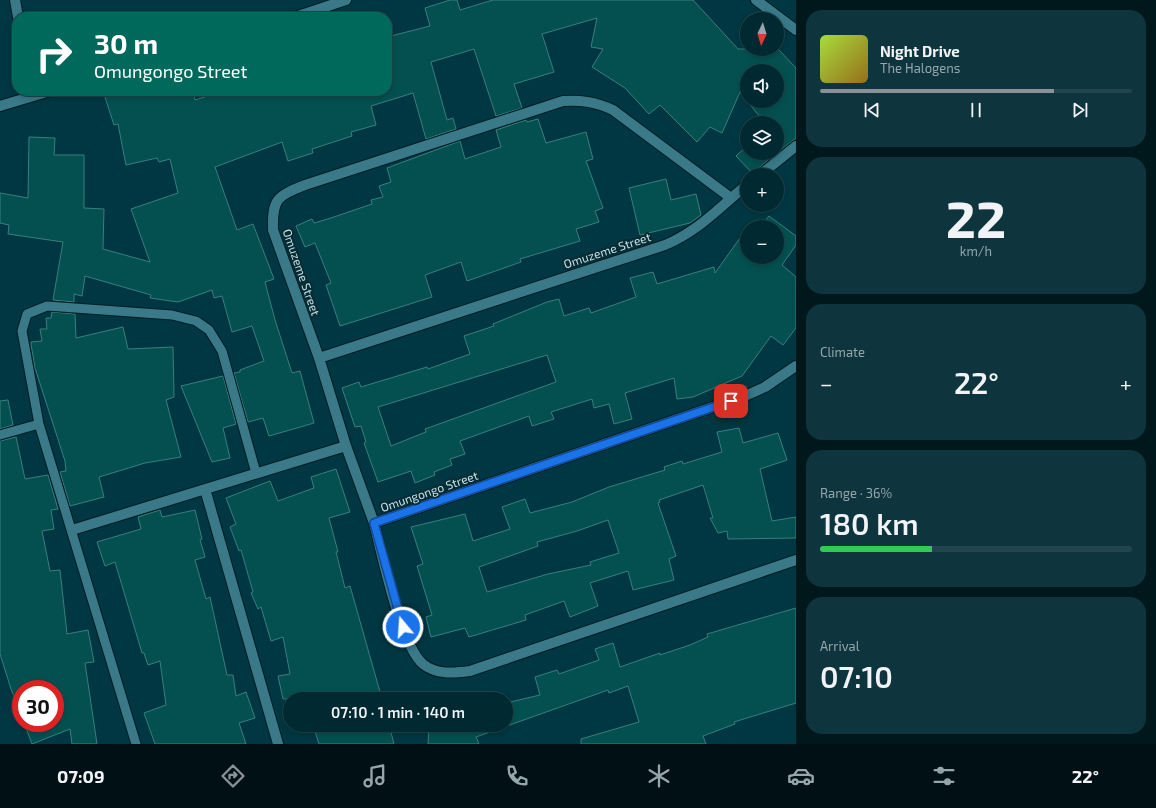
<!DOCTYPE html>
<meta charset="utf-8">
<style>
body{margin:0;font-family:"Exo 2",sans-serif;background:#0e353e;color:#f1f3f6;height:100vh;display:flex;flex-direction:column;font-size:15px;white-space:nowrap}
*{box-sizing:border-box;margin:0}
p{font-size:13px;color:#95a6ac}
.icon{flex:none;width:22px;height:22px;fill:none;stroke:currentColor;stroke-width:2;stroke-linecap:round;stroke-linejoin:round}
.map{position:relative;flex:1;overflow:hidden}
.drawer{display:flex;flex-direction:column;gap:10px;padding:10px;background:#00171c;width:360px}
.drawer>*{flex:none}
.banner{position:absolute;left:12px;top:12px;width:380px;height:84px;border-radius:16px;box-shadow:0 2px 6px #0003,0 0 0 1px #22454d;background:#00695c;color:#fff;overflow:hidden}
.needle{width:26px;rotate:184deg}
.controls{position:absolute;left:740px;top:12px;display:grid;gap:8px}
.controls a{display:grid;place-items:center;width:44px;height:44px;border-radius:50%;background:#002932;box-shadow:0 2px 6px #0003,0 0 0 1px #22454d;font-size:20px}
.speed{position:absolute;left:12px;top:680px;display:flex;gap:8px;font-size:20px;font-weight:700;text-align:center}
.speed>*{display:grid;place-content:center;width:52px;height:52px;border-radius:50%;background:#002932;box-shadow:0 2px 6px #0003,0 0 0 1px #22454d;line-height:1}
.speed .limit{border:6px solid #d22;background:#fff;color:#111}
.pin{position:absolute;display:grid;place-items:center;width:34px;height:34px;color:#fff;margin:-17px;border-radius:8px;box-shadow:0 2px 6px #0006}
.me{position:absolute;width:44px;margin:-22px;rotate:342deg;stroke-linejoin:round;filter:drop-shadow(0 0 3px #0008)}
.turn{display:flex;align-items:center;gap:14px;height:84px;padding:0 16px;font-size:18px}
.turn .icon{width:52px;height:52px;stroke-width:2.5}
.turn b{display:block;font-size:28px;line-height:34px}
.big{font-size:30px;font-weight:600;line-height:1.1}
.drawer .widget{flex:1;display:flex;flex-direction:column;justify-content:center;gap:6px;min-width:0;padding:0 14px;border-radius:16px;background:#0e353e}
.drawer .dial{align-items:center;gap:0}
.dial b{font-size:52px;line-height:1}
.song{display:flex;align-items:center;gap:12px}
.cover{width:48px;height:48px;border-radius:6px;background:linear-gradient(135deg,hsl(80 70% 55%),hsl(40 70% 35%))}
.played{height:4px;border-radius:2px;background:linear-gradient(90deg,#8c9099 75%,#22454d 75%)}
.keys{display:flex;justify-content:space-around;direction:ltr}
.heat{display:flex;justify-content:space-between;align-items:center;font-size:22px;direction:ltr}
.charge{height:6px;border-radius:3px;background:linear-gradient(90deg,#34c759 36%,#22454d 0)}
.trip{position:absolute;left:283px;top:692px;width:230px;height:40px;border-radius:20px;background:#002932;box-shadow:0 2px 6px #0003,0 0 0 1px #22454d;font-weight:600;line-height:40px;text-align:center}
.tabs{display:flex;height:64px;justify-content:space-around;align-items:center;background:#001014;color:#95a6ac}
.tabs .icon{width:28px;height:28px}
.tabs .on{color:#8c9099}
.tabs b{font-size:18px;color:#f1f3f6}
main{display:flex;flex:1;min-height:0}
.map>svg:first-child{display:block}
.building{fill:#045050;stroke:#3a7e7d;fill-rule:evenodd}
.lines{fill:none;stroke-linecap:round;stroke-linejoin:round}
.service-casing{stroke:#001d24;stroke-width:11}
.minor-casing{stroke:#001d24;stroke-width:12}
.service{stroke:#397988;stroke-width:9}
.minor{stroke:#397988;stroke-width:10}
.route-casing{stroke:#114b97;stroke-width:10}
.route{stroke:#1a73e8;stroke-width:7}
.labels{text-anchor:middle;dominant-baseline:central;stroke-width:4;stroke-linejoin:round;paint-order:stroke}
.street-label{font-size:12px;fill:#c2e1e9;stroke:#082c33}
</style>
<main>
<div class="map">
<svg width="796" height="744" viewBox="0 0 796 744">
<rect width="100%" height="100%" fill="#003742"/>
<path class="building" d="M450,0H457L460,10L493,0H693L738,49H778L796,68V138L777,153V123H765L747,101H777V71H747V101L740,92L722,133L710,127L697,142L660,105L649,114L625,88L592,67L603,49L591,47L597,18L542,34L554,72L514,84L522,108L496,116L474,49L431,62L447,120L453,118L456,129L426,139L413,93L371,106L376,125L351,132L352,136L312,149L313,153L288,161L282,142L215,167L237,230L253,224L274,279L265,282L275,320L292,373L300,371L314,423L269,436L263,418L248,422L234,373L240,372V370L264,361L252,326L232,332L222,296L214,298L212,290L178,302L150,298L151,295L85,276L82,296L74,294V302L53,300L63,242L8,234L9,225L0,223V193L28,198L29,137L55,138L54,155H84V208L104,209L103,249L150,262L131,209L178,193L170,159L159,162L157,158L126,165L118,124L114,125L103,91H193L195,100L224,91H387V37L430,26L425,8Z
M538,119L546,143L586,132L593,159L586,161L603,208L595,211L599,222L576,229L580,241L520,259L521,262L467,281L461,262L425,275L432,297L340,326L326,285L331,283L315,243L305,247L296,226L312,219L314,223L328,219L372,204L371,200L383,197L379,186L391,182L387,168L460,141L465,159L501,147L496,130L526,120L527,122Z
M747,146V153H777L756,170L754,175L736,156Z
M666,179L671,200L696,194L701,215L690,223L640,235L629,188Z
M769,216L796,236V245L782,265L796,277V328L783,345L771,336L742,376L693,397L677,399L674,378L625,393L632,419L614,424L609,404L594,408L592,399L551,412L554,419L532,426L529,416L460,441L465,454L450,459L452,465L434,472L435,475L415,483L411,471L378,482L364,443L366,442L361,426L355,427L342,388L359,382L361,387L427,367L428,369L470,354L464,336L494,326L493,324L547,302L559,299L564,316L589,308L591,313L636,297L630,278L653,272L657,284L714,267L715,273L740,238L747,243V257H777V227H760ZM547,355L556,382L425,429L426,432L391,446L378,407Z
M52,312L75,314L76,338L123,327L128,349L173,347L174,397L166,400L181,457L145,463L99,477L104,497L70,506L60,472L66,471L65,461L35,368L31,344V342L42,341L40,329H47L46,318H51Z
M223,376L236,424L223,428L230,458L212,462L181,386Z
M8,400L13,425L0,429V401Z
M739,428L743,443L778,433L787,460L760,469L772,521L796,517V538L728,539L727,531L718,533L710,518H713L703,485L659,500L660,502L658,503L676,556L669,559L674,580L633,590L628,571L590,583L598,606L570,617L564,601L525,615L526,620L469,637L465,628L431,637L426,617L432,615L417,566L423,564L411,527L465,514L473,541L510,529L502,507L525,499L530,513L572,502L609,487L665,470L664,467L682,461L683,464L722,452L717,432ZM608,520L619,553L590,562L591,565L548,574L487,592L479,567L538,546L537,542L577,531Z
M16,437L25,479L48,475L58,509L51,510L54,529L42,531L50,571L60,570L67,634L88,630L94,662L85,663L97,744H72L70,729L32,744L24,723H55V689H21V714L11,689L0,654V441Z
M336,469L350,512L329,518L338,552H336L345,588L350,586L382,699H283L278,676L290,674L283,637L271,641L261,607L258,609L251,593L253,592L241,550L239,551L230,527L236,524L226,498L270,481L278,501L314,488L311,477Z
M160,510L162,517L195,510L202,539L200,540L205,557L195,560L206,599L210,597L227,675H233L236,696L246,692L255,718L239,723L246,744H155L144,713L166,705L160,661L148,665L144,653H142L115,562L105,566L97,542L141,529L138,517Z
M796,608V703L734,722L735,724L703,736L706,744H581V739L639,722L628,686L609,693L608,690L476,737L479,744H428L429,725H506V703L540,695L535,677L557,670L559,674L599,660L595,649L613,643L620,667L660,653V655L690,645L708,637L707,634Z
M313,725H389L394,744H319Z"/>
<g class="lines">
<defs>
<path id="service" d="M0,435L39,424
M136,744L39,424L22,331L27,314L47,306L172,315L196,321L209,330L222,351L256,473"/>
<path id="minor" d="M15,0L18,17
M756,0L796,30
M295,17L346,0
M0,106L50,91
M760,175L796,146
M731,198L613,110C596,102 582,100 563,101L305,185C277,196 272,199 273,230L319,358L665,245C700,230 718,208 747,185
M319,358L346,446L374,523
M796,366L765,387L745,396L374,523C382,554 401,646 423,664C436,675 454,673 470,671L796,560
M205,489L278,744
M72,530L346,446"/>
</defs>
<use href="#service" class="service-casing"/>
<use href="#minor" class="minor-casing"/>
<use href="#service" class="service"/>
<use href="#minor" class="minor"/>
</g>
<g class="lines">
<defs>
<path id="route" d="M403,627L374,523L731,401"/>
</defs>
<use href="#route" class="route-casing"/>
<use href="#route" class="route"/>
</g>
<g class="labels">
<g class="street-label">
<text transform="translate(607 250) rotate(-18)">Omuzeme Street</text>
<text transform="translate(302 272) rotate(71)">Omuzeme Street</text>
<text transform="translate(429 491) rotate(-19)">Omungongo Street</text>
</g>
</g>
</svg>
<div class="controls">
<a><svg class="needle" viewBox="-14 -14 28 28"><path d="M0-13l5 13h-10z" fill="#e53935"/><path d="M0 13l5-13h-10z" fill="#95a6ac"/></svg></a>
<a><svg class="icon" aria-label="sound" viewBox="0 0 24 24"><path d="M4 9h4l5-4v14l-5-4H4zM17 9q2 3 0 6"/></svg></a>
<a><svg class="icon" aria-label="layers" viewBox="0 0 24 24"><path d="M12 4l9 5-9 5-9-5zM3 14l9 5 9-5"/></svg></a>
<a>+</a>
<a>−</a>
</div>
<div class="speed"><div class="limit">30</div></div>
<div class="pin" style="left:731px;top:401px;background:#d93025"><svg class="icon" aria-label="arrive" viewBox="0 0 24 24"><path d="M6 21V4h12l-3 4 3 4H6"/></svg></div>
<svg class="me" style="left:403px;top:627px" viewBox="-20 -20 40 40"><circle r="17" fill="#1a73e8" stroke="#fff" stroke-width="3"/><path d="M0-11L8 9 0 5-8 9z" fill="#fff"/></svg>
<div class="trip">07:10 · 1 min · 140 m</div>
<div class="banner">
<div class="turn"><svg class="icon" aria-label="right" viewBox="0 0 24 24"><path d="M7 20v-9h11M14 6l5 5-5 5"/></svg><div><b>30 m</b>Omungongo Street</div></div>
</div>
</div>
<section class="drawer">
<div class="widget">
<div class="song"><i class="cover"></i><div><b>Night Drive</b><p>The Halogens</p></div></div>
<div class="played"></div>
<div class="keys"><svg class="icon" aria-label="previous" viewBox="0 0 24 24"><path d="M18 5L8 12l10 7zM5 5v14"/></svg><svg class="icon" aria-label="pause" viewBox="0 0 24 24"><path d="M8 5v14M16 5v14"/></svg><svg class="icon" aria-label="next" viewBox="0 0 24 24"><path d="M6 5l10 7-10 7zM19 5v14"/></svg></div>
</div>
<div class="widget dial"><b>22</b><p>km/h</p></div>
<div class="widget"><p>Climate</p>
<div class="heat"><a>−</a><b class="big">22°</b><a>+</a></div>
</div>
<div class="widget"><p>Range · 36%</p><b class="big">180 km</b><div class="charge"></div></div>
<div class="widget"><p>Arrival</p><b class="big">07:10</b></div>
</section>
</main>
<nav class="tabs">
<b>07:09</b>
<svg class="icon on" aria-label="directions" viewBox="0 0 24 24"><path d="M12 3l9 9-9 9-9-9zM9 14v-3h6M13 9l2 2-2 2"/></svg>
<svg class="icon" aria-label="music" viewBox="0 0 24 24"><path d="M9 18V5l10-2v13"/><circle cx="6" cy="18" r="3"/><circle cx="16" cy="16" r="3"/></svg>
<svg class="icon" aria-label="phone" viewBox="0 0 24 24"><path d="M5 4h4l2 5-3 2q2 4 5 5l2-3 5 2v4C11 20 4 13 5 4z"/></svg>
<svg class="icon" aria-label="climate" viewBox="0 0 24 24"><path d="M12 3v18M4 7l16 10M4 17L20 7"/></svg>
<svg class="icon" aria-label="car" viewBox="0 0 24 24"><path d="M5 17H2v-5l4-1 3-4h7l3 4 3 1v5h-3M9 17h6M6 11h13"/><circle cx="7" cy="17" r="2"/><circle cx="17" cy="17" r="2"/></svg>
<svg class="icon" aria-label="filters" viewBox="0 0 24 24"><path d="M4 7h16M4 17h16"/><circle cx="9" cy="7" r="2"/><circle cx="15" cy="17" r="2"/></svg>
<b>22°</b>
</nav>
